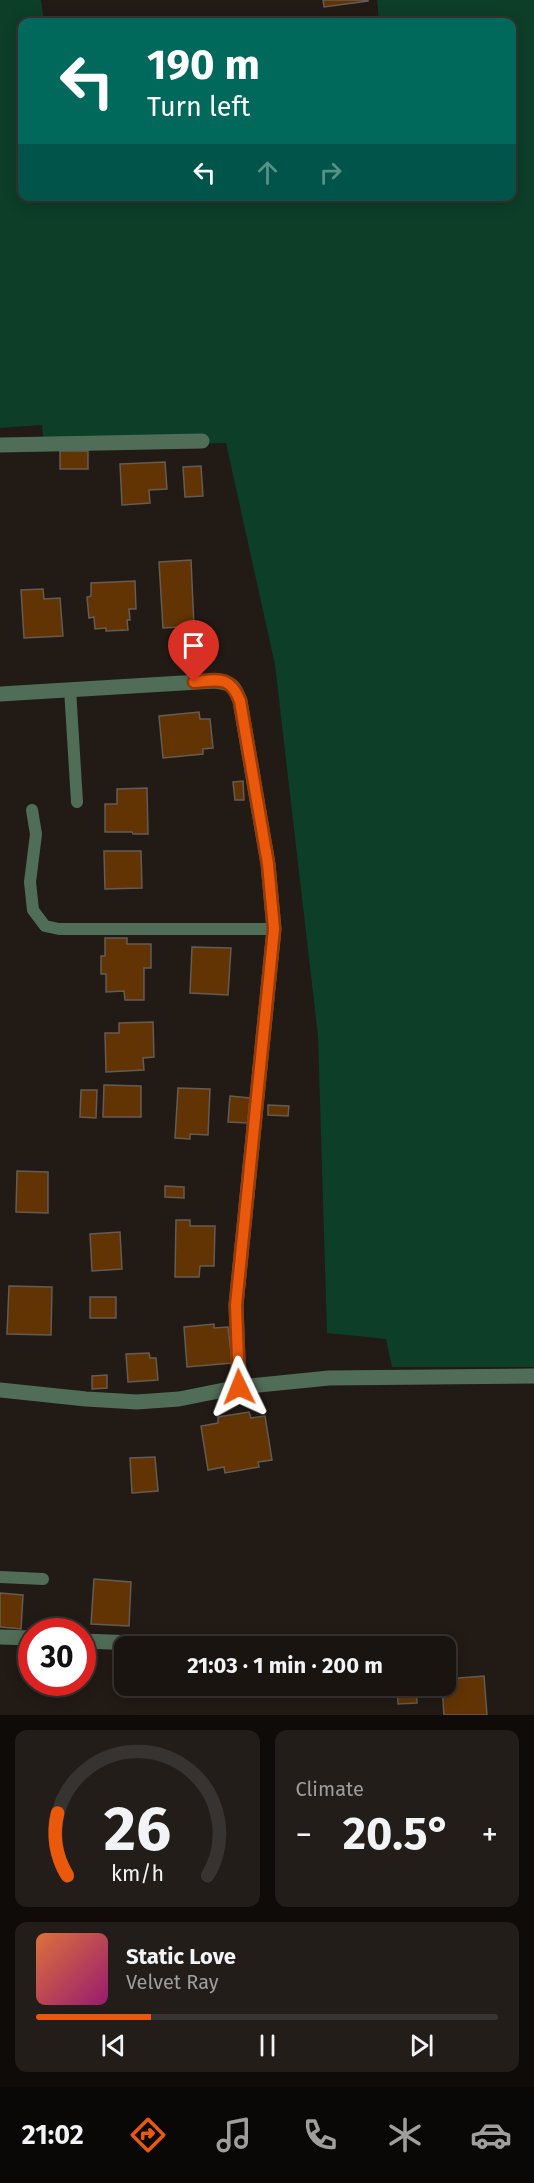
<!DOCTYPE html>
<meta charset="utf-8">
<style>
body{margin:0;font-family:"Fira Sans",sans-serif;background:#221d19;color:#f1f3f6;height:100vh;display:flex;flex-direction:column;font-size:22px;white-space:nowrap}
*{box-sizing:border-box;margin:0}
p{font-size:20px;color:#9f9e9f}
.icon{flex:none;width:33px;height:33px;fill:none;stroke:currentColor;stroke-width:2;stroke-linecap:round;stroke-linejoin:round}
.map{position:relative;height:1715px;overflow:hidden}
.side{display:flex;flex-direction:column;gap:15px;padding:15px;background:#0e0b09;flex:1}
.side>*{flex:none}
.hud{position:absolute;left:18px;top:18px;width:498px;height:183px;border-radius:12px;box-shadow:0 3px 15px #0003,0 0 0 2px #373330;background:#00695c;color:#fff;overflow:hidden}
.speed{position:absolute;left:18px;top:1618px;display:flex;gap:12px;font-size:30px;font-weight:700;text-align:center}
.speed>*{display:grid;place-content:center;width:78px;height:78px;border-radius:50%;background:#191410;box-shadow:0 3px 15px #0003,0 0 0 2px #373330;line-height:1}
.speed .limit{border:9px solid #d22;background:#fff;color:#111}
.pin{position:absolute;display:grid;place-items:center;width:51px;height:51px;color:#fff;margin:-62px -26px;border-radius:50% 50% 50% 0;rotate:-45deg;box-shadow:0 0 6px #0007}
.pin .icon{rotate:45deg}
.me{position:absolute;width:66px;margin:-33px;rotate:358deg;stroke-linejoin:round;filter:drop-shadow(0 0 4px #0008)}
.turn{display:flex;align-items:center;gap:21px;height:126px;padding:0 30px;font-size:27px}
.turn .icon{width:78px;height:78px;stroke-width:2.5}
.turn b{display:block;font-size:42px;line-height:51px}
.lanes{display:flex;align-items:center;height:57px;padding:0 30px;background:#0003;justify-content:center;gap:30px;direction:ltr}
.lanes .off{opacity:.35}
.big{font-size:45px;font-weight:700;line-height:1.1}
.side .card{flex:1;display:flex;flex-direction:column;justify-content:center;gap:9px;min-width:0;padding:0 21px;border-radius:12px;background:#221d19}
.side .dial{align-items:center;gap:0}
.dial svg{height:156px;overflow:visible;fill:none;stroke:#373330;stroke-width:7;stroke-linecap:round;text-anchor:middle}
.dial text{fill:#f1f3f6;stroke:none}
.song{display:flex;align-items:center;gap:18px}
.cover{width:72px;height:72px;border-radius:9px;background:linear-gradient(135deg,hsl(20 70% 55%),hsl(320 70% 35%))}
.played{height:6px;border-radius:3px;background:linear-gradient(90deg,#ea580c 25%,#373330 25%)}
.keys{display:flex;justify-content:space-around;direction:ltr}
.heat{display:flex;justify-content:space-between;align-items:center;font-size:33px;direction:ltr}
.side .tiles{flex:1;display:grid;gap:15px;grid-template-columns:1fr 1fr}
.card:last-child{grid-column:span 2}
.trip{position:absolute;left:114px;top:1636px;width:342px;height:60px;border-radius:12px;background:#191410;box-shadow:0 3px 15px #0003,0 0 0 2px #373330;font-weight:700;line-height:60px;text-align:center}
.tab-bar{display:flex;height:96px;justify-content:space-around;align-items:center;background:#0a0806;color:#9f9e9f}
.tab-bar .icon{width:42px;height:42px}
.tab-bar .current{color:#ea580c}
.tab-bar b{font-size:27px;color:#f1f3f6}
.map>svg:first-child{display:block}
.green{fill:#0c3e28}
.building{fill:#623404;stroke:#645b55;stroke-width:1.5}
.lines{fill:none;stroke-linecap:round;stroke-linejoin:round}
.service{stroke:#506d57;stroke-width:12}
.minor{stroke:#506d57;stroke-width:15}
.route-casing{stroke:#983908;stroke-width:15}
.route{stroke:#ea580c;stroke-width:10}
</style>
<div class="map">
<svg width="534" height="1715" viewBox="0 0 534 1715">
<rect width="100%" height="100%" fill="#211a15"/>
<path class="green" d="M0,0H41L44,22H22V196H512V22H368L379,21L377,0H534V1367H392L386,1339L327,1333L318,1036L275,665L226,443L44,449L42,425L0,428Z"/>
<path class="building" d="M323,0H368V1L324,7Z
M60,451H88V469H60Z
M165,462L167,489L149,490L150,503L122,505L120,464Z
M201,466L203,496L185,497L183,467Z
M191,560L194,626L163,628L159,562Z
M135,581L136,609H129L130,620H127L128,630L106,631V628L95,629L94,617L89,618L87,597L91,596V583Z
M43,589L44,599L60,598L63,636L24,638L21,590Z
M199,712L200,719H210L213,748L203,749V754L163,758L159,716Z
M243,781L244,800H235L233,782Z
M147,788L148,834H133L132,832H105V804H117V789Z
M104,851H141L142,888L105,889Z
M105,938H127V944H151V968H144V1000H125L124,991L106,992V974H101V956H105Z
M192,947L231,948L228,995L190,993Z
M153,1022L154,1057L143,1058L144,1070L106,1072L105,1033H119V1023Z
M104,1085L141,1086V1117H103Z
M178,1088L210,1089L208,1135L190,1134V1139L175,1138Z
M81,1090H97L96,1118L80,1117Z
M230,1096L250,1098L248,1123L228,1122Z
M268,1105L289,1106L288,1116L268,1115Z
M17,1171L48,1172V1213L16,1212Z
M165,1186L184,1187V1198L165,1197Z
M176,1220H190V1226H215L214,1266H200L199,1277H175Z
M120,1232L122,1269L92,1271L90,1234Z
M9,1286L52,1287L51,1335L7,1334Z
M90,1297H116V1318H90Z
M214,1324V1328L228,1327L232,1363L187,1367L184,1327Z
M149,1353L150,1358H156L158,1380L128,1382L126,1354Z
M107,1375V1388L92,1389V1376Z
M249,1412L251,1418L265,1416L272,1460L258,1462L259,1467L225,1473L224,1467L208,1470L201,1426L218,1423V1417Z
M155,1457L158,1491L132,1493L130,1458Z
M94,1579L131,1582L129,1626L91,1624Z
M0,1593L23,1595L21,1629L0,1627Z
M484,1676L487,1715H444L442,1686H446V1679Z
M397,1686H416L417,1703L398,1704Z"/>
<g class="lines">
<path class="service" d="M70,689L77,802
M32,810L36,834L30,882L33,910L45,926L59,929H274
M0,1577L43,1579"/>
<path class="minor" d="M0,445L202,441
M0,694L215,681C232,683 234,685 240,701L268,864L274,929L236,1305L239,1387
M0,1390L86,1399L137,1402L179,1399L239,1387L329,1378L534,1376
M0,1637L32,1638
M82,1641L245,1647"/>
</g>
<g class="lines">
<defs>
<path id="route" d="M194,682C218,680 230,675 240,701L268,864L274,929L236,1305L239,1387"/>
</defs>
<use href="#route" class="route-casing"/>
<use href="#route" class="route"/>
</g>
</svg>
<div class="speed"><div class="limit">30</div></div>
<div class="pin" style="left:194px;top:682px;background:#d93025"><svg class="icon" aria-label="arrive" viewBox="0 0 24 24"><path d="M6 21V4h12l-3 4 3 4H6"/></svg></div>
<svg class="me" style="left:239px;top:1387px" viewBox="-20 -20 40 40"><path d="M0-17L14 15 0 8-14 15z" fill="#ea580c" stroke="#fff" stroke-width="4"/></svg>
<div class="trip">21:03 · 1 min · 200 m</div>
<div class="hud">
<div class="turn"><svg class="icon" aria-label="left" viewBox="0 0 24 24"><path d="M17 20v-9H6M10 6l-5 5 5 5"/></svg><div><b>190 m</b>Turn left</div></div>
<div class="lanes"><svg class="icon" aria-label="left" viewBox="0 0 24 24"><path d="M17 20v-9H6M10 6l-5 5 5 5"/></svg><svg class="icon off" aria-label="ahead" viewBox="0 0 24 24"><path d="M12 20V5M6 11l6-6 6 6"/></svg><svg class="icon off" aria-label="right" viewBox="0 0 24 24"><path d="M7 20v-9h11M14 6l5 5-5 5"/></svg></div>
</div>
</div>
<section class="side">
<div class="tiles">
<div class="card dial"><svg viewBox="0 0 100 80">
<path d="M14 69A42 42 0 1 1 86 69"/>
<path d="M14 69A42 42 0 0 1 9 37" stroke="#ea580c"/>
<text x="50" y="56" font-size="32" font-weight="700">26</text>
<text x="50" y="72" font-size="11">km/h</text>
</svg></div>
<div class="card"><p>Climate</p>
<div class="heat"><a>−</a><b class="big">20.5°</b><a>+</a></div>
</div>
<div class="card">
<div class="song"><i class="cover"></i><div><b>Static Love</b><p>Velvet Ray</p></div></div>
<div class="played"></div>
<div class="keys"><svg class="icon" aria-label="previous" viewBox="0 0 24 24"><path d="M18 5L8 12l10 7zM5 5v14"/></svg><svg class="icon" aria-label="pause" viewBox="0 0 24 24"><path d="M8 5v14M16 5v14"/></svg><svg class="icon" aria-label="next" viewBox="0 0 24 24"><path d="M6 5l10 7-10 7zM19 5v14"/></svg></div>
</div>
</div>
</section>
<nav class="tab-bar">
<b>21:02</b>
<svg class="icon current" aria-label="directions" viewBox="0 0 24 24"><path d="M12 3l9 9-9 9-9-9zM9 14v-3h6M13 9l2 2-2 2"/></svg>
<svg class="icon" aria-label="music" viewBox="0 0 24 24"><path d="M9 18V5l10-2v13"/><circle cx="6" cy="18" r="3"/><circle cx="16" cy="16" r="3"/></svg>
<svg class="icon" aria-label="phone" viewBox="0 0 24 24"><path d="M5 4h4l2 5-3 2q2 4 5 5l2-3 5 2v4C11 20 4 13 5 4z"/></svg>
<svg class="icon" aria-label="climate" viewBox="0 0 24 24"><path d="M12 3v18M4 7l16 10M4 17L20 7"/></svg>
<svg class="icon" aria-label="car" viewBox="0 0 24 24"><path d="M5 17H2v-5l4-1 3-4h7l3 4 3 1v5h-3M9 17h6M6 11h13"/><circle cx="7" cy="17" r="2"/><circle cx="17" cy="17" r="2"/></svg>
</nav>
